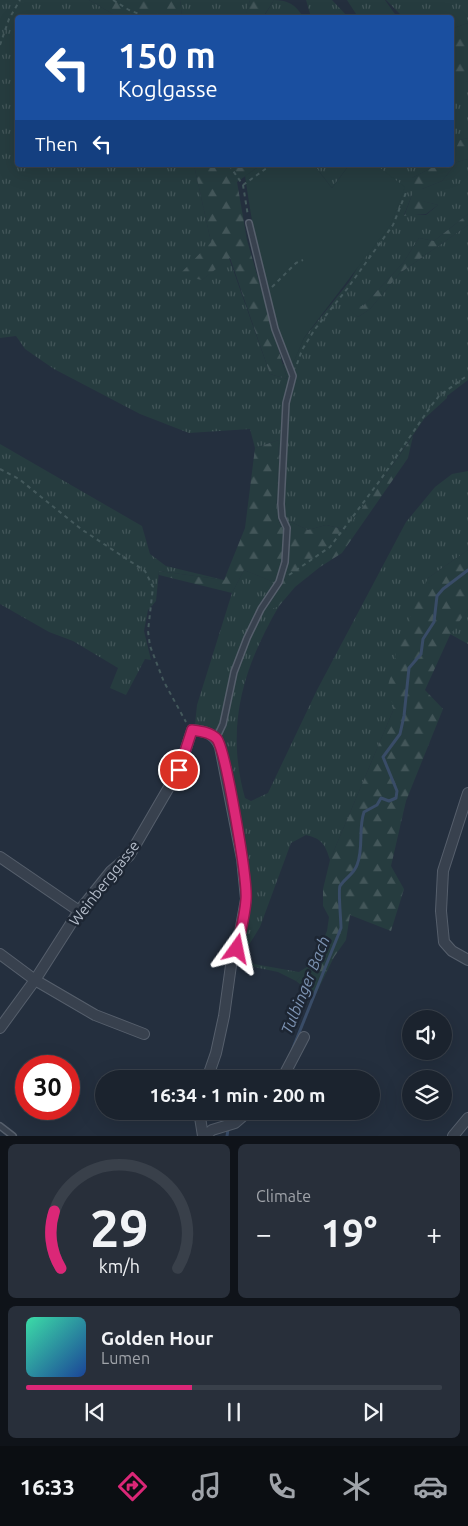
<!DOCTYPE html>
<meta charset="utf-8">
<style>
body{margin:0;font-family:Ubuntu,sans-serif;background:#282f3a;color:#f1f3f6;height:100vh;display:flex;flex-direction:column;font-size:19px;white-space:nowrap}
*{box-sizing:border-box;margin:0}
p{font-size:16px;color:#a0a4aa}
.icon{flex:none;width:28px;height:28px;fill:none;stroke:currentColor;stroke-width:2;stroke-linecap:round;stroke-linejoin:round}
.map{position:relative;height:1136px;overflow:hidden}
.drawer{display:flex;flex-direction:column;gap:8px;padding:8px;background:#0f1319;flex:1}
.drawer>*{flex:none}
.guide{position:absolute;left:15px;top:15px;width:439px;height:152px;border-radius:5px;box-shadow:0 5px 20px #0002,0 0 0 1px #39404a;background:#1a4fa0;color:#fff;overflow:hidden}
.buttons{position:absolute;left:402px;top:1010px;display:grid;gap:10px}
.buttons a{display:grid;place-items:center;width:50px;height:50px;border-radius:50%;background:#1b232e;box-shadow:0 5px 20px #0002,0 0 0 1px #39404a;font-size:25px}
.speed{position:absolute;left:15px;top:1055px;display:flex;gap:10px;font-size:25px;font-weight:700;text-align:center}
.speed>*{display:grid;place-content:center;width:65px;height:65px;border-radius:50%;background:#1b232e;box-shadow:0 5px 20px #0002,0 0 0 1px #39404a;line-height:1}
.speed .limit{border:8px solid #d22;background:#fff;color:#111}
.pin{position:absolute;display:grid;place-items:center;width:42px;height:42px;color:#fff;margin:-21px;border:2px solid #fff;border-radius:50%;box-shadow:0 1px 5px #0007}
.me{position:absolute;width:55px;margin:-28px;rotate:12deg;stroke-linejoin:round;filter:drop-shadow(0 0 4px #0008)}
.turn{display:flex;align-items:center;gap:18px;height:105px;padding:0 20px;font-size:22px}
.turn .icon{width:65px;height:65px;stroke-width:2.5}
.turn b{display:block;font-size:35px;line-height:42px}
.then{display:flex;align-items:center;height:48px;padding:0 20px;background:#0003;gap:10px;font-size:19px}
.big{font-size:38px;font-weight:700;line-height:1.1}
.drawer .widget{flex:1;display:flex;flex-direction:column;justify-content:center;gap:8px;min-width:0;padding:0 18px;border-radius:8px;background:#282f3a}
.drawer .dial{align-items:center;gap:0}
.dial svg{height:130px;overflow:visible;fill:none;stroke:#39404a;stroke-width:7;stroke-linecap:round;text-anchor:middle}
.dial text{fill:#f1f3f6;stroke:none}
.song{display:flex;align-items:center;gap:15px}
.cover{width:60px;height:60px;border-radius:8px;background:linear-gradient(135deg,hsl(160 70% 55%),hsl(220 70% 35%))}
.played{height:5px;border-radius:2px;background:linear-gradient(90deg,#db2777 40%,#39404a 40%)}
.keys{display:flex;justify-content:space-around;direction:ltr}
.heat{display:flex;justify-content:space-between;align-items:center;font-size:28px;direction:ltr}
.drawer .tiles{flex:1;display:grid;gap:8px;grid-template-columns:1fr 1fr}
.widget:last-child{grid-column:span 2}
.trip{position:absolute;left:95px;top:1070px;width:285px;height:50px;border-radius:25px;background:#1b232e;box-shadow:0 5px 20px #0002,0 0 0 1px #39404a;font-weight:700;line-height:50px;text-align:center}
.tab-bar{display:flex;height:80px;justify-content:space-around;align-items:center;background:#0b0e12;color:#a0a4aa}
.tab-bar .icon{width:35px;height:35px}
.tab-bar .selected{color:#db2777}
.tab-bar b{font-size:22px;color:#f1f3f6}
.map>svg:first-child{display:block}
.grass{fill:url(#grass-tufts)}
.forest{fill:url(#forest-firs)}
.green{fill:#263c3f}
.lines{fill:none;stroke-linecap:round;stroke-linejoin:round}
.stream{stroke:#394c67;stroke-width:3}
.lane-casing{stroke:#565f6c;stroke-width:8}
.street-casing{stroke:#565f6c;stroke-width:12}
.path{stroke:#44595c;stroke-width:2;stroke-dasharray:4 4;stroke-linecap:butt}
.lane{stroke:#38414e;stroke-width:5}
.street{stroke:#38414e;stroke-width:10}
.route-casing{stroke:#8e194d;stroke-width:12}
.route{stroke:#db2777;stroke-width:9}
.labels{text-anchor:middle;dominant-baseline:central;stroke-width:5;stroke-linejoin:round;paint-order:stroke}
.street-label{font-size:15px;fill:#b4bcc9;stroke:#1d2633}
.water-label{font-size:16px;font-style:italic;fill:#7c92b1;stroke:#1d2633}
</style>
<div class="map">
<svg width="468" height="1136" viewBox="0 0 468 1136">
<defs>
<pattern id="grass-tufts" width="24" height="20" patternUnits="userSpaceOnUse" patternTransform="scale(1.25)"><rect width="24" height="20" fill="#263c3f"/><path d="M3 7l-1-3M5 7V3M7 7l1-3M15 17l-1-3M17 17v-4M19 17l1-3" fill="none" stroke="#435659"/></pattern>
<pattern id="forest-firs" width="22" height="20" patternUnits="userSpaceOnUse" patternTransform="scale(1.25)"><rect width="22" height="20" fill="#263c3f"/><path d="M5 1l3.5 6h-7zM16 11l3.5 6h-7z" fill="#435659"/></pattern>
</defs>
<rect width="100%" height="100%" fill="#242f3e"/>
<path class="grass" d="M0,0H89L118,17L18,18V165H194L211,242L202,280L229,258L270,374L287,379L283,364L292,365L304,338L349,282L404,188L376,165H437L412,178V195L404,215H426L438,205L422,201V189L442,181L457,162L468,159V214L434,241L419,238L403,263L363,306H346L358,317L370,309L400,273L468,225V380L447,396V398L424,419L348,530L326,525L308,530L291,522L281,527L276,512L279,440L255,448L250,429L189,433L140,414L54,369L25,349L16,336L0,338Z
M180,0H250L245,18L182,17Z
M274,0C288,0 296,5 303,17L263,18Z
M306,0H332L348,17H311Z
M347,0H385L397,17H358Z
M386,0H468V23L451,29V18L403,17Z
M468,81V138L460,140L451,158V87Z
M314,165H349L332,188Z
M0,444L142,526L150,554L166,566L224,580L159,571L156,601L148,610L144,631L151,660L145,659L126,695L110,688L118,668L73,641L49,632L0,604Z
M468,471V550L428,578L395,706L330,860C325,844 322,839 306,835L291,843L260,927L247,948L246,957L254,964L299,972L313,963L296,981L278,972L254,967L238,956L248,908L223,747L210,731L195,724L197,705L232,593L244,570L284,586L262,612L279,606C243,668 225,726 245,798L251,801L268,793L317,690L406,522L435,487L452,474Z
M468,609V644L450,634Z"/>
<path class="forest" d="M89,0H180L182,17H118Z
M250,0H274L263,17H245Z
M468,23V81L452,88L451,29Z
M468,138V159L457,162L442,181L422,189L423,201L438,205L426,214L404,216L412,195V178L437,165H451V158L460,140Z
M194,165H261L237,182L247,240L287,379L270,374L230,258L202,280L179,275L211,242Z
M468,214V225L400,273L370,309L358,317L345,306H363L403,263L419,238L434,241Z
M413,436L408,458L342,553L320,567L295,587L279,606L262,613L283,586L244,570L232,593L159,575V571L224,580L245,528L255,448L279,440L276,512L281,527L291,522L308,530L326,525L347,530Z
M468,550V609L450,635L425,690L443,709L406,801L391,866L404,889L391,931L350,915L346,940L334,957L315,996L296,981L313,963L327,931L329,917L323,906V889L330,860L395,706L386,694L399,641L428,578Z"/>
<path class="green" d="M261,165H314L332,188L349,165H376L405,187L391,224L304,338L292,366C267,305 254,240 245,176Z"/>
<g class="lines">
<path class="stream" d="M293,1048L341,928C341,920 338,890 340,886C345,878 354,874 357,865C364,848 358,829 364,812L377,805L381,798L389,801L396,798L397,791L383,757L400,734L404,716L409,668L421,654L423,639L434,622L437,596L443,589L468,570
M227,1136L228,1130"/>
<defs>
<path id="lane" d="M216,739L223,724L234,672L247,638L261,609L279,582L285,562L287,528L282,517L281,504L286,403L293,376L275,329L249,223
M0,1126L13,1136"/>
<path id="street" d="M468,793L443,871L441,911L444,942L452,951L468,960
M0,857L79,911
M0,954L35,980L95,1015L144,1034
M0,1028L35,980L79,911L111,871L129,856L179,770L192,730C206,731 215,734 220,747L242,859L246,899L237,949L232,958L224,1016L216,1053L207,1079
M282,1079L304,1037
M199,1111L203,1136
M205,1136L212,1130L235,1123L249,1111
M453,1136L468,1118"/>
</defs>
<use href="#lane" class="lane-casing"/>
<use href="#street" class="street-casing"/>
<path class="path" d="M113,0L129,10L149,18
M0,45L9,19L20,0
M229,165L243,185L248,216
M243,185L271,165
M272,287L296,263L303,260
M297,364L302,350L315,329L347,289L393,225L407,190
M0,469L19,479L81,529L145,571L153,587L148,631L150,646L164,682L186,722
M289,575L330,547L381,479L431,406L439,396L468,375"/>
<use href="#lane" class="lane"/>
<use href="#street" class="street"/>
</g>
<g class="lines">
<defs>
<path id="route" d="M179,770L192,730C200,731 211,732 217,739C226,752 248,881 246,900C245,916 240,933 237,949"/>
</defs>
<use href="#route" class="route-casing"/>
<use href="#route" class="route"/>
</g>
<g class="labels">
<g class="street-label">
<text transform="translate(104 883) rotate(-52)">Weinberggasse</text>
</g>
<g class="water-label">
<text transform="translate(305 985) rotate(-68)">Tulbinger Bach</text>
</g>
</g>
</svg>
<div class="buttons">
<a><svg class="icon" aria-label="sound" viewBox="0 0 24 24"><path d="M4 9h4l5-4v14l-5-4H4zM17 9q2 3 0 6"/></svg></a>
<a><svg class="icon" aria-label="layers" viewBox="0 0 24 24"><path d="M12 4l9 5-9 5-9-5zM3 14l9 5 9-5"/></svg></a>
</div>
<div class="speed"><div class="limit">30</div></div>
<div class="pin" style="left:179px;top:770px;background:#d93025"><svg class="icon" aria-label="arrive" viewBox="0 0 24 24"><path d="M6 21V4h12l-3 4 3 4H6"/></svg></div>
<svg class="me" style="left:237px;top:949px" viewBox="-20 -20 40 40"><path d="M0-17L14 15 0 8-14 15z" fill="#db2777" stroke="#fff" stroke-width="4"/></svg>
<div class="trip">16:34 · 1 min · 200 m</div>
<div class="guide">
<div class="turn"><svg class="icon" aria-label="left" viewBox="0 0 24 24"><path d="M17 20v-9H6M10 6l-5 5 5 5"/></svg><div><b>150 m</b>Koglgasse</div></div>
<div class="then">Then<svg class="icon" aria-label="left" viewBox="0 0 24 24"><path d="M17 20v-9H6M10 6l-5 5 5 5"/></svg></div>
</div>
</div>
<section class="drawer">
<div class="tiles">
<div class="widget dial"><svg viewBox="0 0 100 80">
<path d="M14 69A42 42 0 1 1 86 69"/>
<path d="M14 69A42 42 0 0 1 10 34" stroke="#db2777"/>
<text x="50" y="56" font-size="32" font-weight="700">29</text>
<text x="50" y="72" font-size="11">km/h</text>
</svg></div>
<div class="widget"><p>Climate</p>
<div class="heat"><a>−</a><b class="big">19°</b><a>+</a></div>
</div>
<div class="widget">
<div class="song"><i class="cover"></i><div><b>Golden Hour</b><p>Lumen</p></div></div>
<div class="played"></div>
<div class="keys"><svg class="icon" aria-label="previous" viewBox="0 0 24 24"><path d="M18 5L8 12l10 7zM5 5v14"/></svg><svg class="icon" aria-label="pause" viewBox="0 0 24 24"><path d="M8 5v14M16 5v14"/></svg><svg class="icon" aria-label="next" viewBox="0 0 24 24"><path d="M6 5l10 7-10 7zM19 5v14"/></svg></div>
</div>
</div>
</section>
<nav class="tab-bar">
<b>16:33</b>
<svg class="icon selected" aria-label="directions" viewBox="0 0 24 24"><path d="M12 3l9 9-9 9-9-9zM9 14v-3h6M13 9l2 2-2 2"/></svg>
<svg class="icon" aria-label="music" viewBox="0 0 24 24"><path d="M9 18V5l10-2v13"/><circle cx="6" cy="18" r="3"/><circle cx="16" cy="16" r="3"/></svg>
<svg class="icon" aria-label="phone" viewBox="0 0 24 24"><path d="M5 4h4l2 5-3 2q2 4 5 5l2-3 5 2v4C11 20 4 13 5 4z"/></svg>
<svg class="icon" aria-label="climate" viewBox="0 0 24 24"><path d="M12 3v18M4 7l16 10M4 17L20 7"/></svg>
<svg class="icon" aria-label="car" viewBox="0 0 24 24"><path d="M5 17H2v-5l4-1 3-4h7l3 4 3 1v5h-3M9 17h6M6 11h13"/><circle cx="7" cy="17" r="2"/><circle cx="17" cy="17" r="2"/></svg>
</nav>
